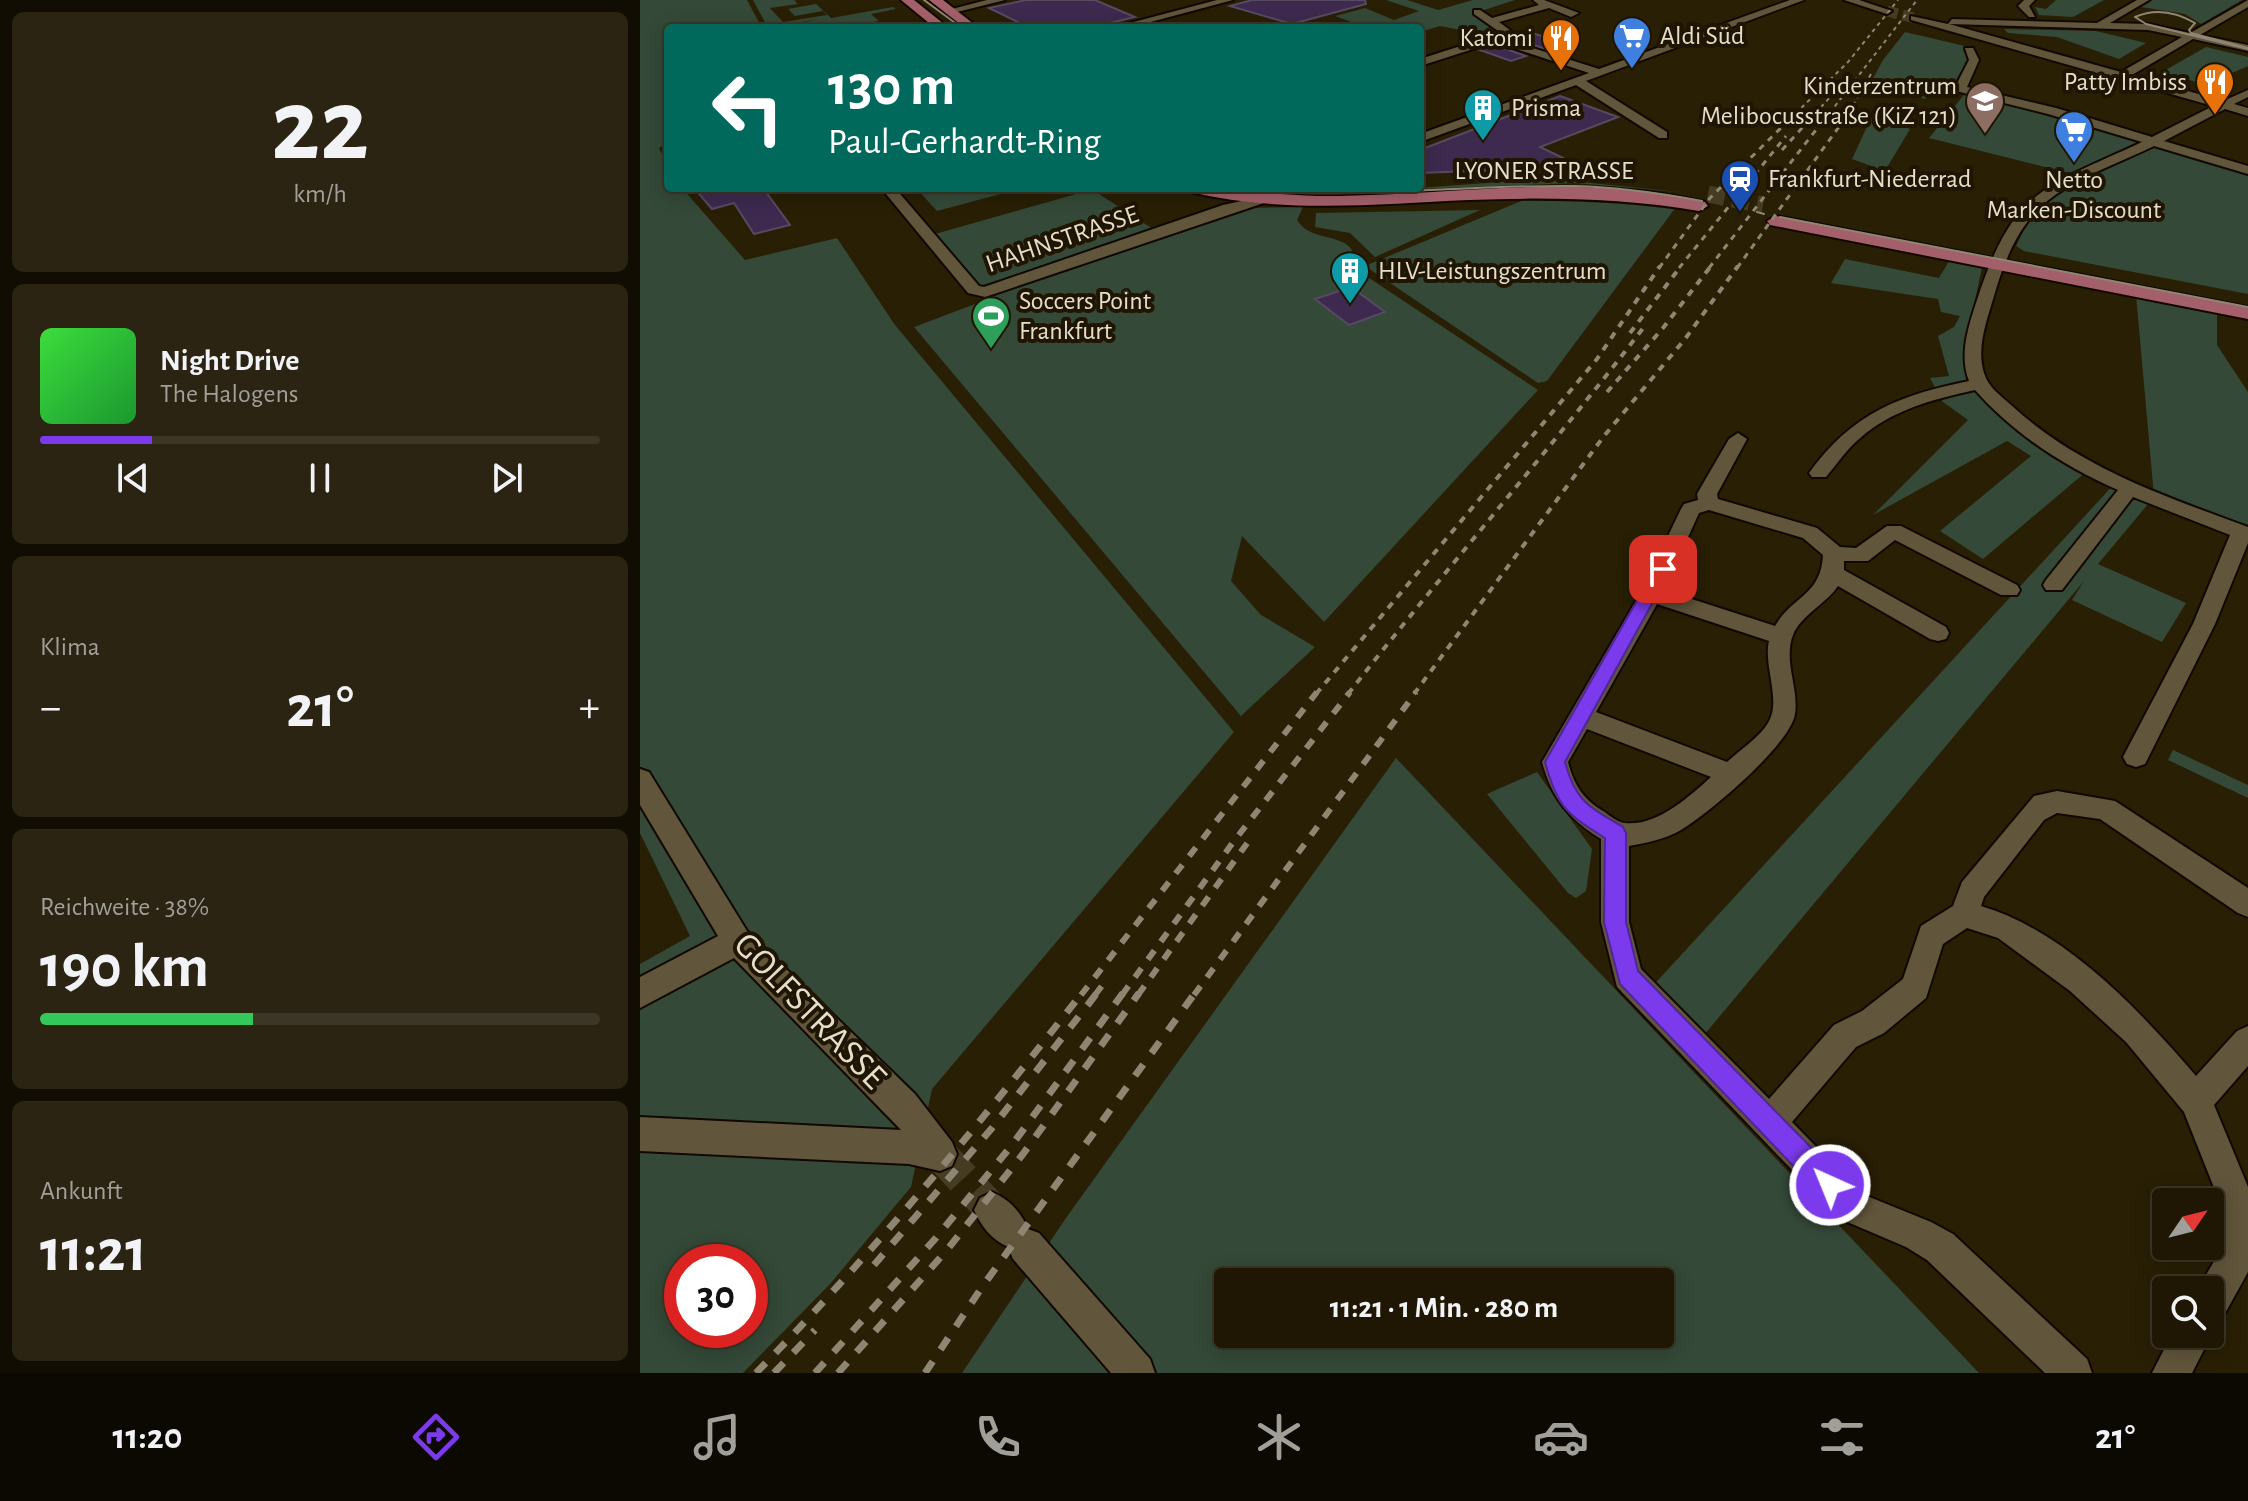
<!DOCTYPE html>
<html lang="de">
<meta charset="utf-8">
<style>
body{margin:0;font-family:"Alegreya Sans",sans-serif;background:#2c2413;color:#f1f3f6;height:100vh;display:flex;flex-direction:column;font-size:30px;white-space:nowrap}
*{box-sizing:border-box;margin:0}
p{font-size:26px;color:#a19f9a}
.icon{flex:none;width:44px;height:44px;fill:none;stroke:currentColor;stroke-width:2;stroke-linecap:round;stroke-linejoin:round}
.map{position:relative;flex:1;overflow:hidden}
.details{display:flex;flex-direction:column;gap:12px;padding:12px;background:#110d02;width:640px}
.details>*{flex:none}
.top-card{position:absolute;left:24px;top:24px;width:760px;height:168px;border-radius:8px;box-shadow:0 4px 20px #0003,0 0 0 2px #3c3626;background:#00695c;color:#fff;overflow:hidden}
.needle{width:52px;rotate:55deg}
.tools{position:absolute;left:1512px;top:1188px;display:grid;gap:16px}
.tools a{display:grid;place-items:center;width:72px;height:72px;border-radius:8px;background:#1f1704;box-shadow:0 4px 20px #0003,0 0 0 2px #3c3626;font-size:40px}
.speed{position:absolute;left:24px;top:1244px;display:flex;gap:16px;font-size:40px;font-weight:700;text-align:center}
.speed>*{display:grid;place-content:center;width:104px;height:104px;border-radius:50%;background:#1f1704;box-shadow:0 4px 20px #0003,0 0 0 2px #3c3626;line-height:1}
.speed .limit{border:12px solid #d22;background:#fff;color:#111}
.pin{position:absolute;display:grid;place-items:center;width:68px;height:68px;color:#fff;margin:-34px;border-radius:16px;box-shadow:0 4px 12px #0006}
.me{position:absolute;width:88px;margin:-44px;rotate:316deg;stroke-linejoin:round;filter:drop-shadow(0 0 6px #0008)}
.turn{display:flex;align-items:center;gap:28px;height:168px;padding:0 32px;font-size:36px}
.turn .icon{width:104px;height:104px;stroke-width:2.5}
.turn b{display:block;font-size:56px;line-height:68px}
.big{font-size:60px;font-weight:600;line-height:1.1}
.details .widget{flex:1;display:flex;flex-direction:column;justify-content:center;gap:12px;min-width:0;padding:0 28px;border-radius:12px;background:#2c2413}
.details .dial{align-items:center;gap:0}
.dial b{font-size:104px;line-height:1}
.song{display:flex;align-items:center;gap:24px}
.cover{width:96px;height:96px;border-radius:12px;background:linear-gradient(135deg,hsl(120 70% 55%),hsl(130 70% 35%))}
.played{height:8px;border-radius:4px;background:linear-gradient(90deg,#7c3aed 20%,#3c3626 20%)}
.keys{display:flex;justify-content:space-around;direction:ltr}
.heat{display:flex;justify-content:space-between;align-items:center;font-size:44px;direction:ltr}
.charge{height:12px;border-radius:6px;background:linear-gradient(90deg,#34c759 38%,#3c3626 0)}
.trip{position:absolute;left:574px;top:1268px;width:460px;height:80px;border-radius:8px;background:#1f1704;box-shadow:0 4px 20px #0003,0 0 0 2px #3c3626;font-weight:600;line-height:80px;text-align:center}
.tab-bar{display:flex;height:128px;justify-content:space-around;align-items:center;background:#0c0902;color:#a19f9a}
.tab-bar .icon{width:56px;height:56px}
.tab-bar .current{color:#7c3aed}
.tab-bar b{font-size:36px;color:#f1f3f6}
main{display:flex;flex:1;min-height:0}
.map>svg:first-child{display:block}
.green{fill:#344938;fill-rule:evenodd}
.building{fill:#3d2a4e;stroke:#564962;stroke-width:2}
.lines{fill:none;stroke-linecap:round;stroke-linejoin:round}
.minor-tunnel-far1{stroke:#453c23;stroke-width:11;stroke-dasharray:11 5;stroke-linecap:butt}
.minor-tunnel{stroke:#453c23;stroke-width:34;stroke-dasharray:34 17;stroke-linecap:butt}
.major-tunnel{stroke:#453c23;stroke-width:17;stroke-dasharray:17 8;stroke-linecap:butt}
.minor-casing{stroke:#110800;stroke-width:4}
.major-casing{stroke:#110800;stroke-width:4}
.minor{fill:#61553b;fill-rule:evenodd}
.major{fill:#a4606a;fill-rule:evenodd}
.tram{stroke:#8e8672;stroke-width:2}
.rail-far4{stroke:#8e8672;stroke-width:2;stroke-dasharray:4 4;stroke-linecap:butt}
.rail-far3{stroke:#8e8672;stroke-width:3;stroke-dasharray:6 6;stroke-linecap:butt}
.rail-far2{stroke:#8e8672;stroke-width:4;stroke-dasharray:7 7;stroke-linecap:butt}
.rail-far1{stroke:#8e8672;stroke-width:6;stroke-dasharray:11 11;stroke-linecap:butt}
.rail{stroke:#8e8672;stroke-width:7;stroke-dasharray:14 14;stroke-linecap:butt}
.route{fill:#7c3aed;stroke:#51269a;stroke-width:2}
.labels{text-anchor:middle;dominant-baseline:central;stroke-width:8;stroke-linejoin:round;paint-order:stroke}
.far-poi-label{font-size:26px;fill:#e5decf;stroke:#1f1500;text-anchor:start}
.far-street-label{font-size:26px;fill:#e5decf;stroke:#1f1500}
.near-street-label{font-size:36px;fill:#e5decf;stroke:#1f1500}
</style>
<main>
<section class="details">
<div class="widget dial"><b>22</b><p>km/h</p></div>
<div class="widget">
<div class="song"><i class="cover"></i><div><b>Night Drive</b><p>The Halogens</p></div></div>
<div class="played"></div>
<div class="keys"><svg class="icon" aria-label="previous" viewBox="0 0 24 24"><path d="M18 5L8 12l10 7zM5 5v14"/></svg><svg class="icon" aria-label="pause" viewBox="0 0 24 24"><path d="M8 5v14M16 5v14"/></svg><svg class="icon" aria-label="next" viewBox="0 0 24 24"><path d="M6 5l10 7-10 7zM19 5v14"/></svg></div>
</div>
<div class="widget"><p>Klima</p>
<div class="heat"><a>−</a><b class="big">21°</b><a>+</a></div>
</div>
<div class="widget"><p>Reichweite · 38%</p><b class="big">190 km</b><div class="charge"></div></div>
<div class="widget"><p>Ankunft</p><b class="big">11:21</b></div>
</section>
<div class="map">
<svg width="1608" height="1373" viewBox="0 0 1608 1373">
<rect width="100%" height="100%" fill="#291f05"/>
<path class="green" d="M0,0H107L122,28H28V143L19,148L28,166V188H42L105,260L197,238L255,325L594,732L292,1089L271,1187L190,1284L103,1373H0V964L50,936L0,833ZM42,1262H110V1330H42Z
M113,0H154L158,4L130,8L143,22L187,15L183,11L155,16L148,9L176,4L172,0L191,18L253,7L256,9L231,14L239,21L272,15L200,28H137L178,19L128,28Z
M746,0H767L798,10L833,0H875L835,13L863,28L847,35L800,26L780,32V28H712L719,25L695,16L725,8L754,20L779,11Z
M1416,0H1464L1433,17L1399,15L1395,7L1406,9Z
M1513,0H1602L1561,24L1545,14L1501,7Z
M1364,29L1456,31L1506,43L1479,59L1417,37L1368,33Z
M1265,32L1325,46L1323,50L1328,60L1314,84H1296L1285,99L1231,82L1243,60Z
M1566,47L1608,57V66L1576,80L1585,84L1577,88L1522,72Z
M1327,91L1413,111L1608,171V294L1384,251L1376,246L1387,223L1437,175L1289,138Z
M1232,116L1270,129L1245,171L1212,159Z
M931,181L1049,193L935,183L778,189V188L861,182Z
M276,188H383L297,211Z
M447,191L456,192L513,229L606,208L663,207L657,220C660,224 663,228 667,230C686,242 719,234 714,268L898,390L684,622L602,536L591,581L621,615L675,647L601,716L274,327L351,298L295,234Z
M927,198L984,200L1036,207L907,381L898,383L725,266L886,199Z
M840,210L735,257L710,233L675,227L676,213Z
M1205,259L1299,278L1309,261L1342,267L1328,334L1339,384L1447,471L1343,559L1300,531L1391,456L1367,441L1233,515L1328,420L1303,402L1290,378L1309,376L1298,336L1314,327L1320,316L1301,312L1298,299L1191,283Z
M1496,295L1577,311V345L1608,392V534L1514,497L1458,564L1546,603L1522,642L1432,600L1444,581L1059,1041L1009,990L1477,481L1514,496Z
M1533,750L1608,785V798L1528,760Z
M756,758L1339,1373H322L426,1218ZM588,1282H1020V1334H588Z
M897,772L952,849L946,891L936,898L928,893L847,794Z"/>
<path class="building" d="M386,0H455L495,17L449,28H390L349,8Z
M612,0H725L726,4L652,24L590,6Z
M891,33L902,36L923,43L906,49L873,39Z
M855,45L886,56L871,61L840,50Z
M920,96L978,117L900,147L942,167L780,173V150Z
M54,188H123L150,225L114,234L94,203L72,209Z
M711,287L745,312L709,325L675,299Z"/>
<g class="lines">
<path class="minor-tunnel-far1" d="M1247,11L1274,18"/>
<path class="minor-tunnel" d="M300,1154L352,1210"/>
<path class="major-tunnel" d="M1068,194L1123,205"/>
<defs>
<path id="minor" d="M347,0H365L309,14L304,11Z
M577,0H593L488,28H471Z
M893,0H904L939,13L931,17L909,8L859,22L874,33L864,39L959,69L1150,0H1164L946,81L1027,132V138H1019L936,85L780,142V134L949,73L855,42L780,66V59L861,33L834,14V10H840L852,18L899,5Z
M1204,0H1219L1252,11L1247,14Z
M1384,0H1395L1389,6L1395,17H1389L1378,6Z
M1497,0H1509L1470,23L1508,24L1550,33L1608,0V7L1560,35L1608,45V51L1553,39L1492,75L1583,101L1608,90V97L1594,104L1608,108V116L1585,109L1524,141L1608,166V174L1514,146C1425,188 1384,191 1354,296C1347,320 1336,348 1344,373C1348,387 1361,396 1371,405C1438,467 1524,496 1608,527V543L1575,624L1505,764L1496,767L1487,764L1483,757L1553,624L1590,535L1493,497L1422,590H1406L1403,585L1406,580L1478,490C1425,467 1374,434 1335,390C1294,399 1251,410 1219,439C1206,450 1197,464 1186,477H1172L1169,473C1212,413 1260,395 1329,381C1319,355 1328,328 1336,303C1373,189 1401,189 1502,142L1408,114L1316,91L1314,89L1329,60L1325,48H1333L1339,60L1327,87L1416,108L1512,137L1573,106L1271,20V16L1308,24L1312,19L1457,23ZM1309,24L1508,30L1542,37L1481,72Z
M241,188H255L339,286L344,287L583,205L629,195L636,199L345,297L328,293Z
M1098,433L1107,439L1077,494L1078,499L1177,528L1200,547L1216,548L1247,526H1261L1377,585L1380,590L1377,595H1361L1255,540L1228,561H1204V570L1306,627L1309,633L1306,639L1298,641L1290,639L1198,586C1186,604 1161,615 1153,635C1143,661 1159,688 1155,714C1150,745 1069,813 1041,830C1025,839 1007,843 989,846V922L1001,969L1129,1099L1194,1025L1222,1011L1263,979L1281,926L1313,906L1322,882L1394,796L1417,791L1475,801L1608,888V917L1598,913L1460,819L1417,813L1404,820L1344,897L1341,906C1426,931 1500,1011 1556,1076L1597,1031L1608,1026V1066L1574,1105L1608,1187V1272L1583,1317L1570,1323V1290H1557L1579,1253L1577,1195L1544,1112L1486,1042L1430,991L1358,938L1327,928L1303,944L1286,998L1244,1033L1216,1047L1152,1122L1222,1194L1291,1222L1313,1234L1447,1359L1452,1373H1405L1287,1260L1266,1247L1198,1218L977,987L961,922V839C929,819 912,799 902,762L1000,594L1041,509L1044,504L1058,500L1057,494L1089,439ZM1069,510L1163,538L1183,555C1181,596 1152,596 1135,626L1024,590L1059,513ZM1017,604L1129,641C1123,666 1142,701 1128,723C1120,737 1100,750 1087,762L956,712ZM947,729L1071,777C1049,797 1016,827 984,823C977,822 969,815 963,811C943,799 934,785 928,762Z
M0,769L9,772L107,931L275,1094L312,1142L317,1154L312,1166L300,1171L269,1164L0,1151V1117L261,1130L94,958L0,1008V977L78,936L0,805Z
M352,1192C369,1199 381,1212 388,1229L399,1233L510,1359L515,1373H471L373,1259L368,1247C352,1240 341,1226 334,1210L340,1198Z
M1570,1330L1572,1334L1552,1373H1512L1532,1334H1570Z"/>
<path id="major" d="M261,0H274L309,28H295Z
M289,0H303L339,28H325Z
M548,188C598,188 649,197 700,196C820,194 946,173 1065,202L1068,206L1059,211C982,198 906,197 829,200C736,204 642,214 550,192Z
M1136,216L1608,307V319L1130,225L1127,221Z"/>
</defs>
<use href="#minor" class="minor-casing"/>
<use href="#major" class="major-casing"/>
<use href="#minor" class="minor"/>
<use href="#major" class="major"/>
<path class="tram" d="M284,0L322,28
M1608,48L1551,33L1549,30L1555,23C1536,12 1515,8 1495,17L1506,24L1608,49
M589,188C705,202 819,184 935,186C978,187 1020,193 1062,201
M1117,212L1124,214
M1140,217L1608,307"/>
<path class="rail-far4" d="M1150,119L1208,62L1258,0
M1170,119L1193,94
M1185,119L1277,0
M1205,119L1231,74"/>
<path class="rail-far3" d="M1142,150L1172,117
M1019,268L1070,198L1152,117
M1039,268L1146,136
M1069,268L1186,117
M1097,268L1206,117"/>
<path class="rail-far2" d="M990,333L1041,266
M967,392L1023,328L1071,266
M676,694L957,359L1020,266
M708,694C805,570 908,452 1004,327
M774,694L964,436L1045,339L1098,266"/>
<path class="rail-far1" d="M441,995L677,692
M455,995L464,983
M482,995L594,841L710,692
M498,995L608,842
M554,995L776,692"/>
<path class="rail" d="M234,1265L352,1128L457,993
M116,1373C233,1253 339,1125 442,993
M134,1373L175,1330
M175,1373L295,1239L372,1145L483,993
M198,1373L307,1250L383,1154L499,993
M285,1373L342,1287L555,993"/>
</g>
<path class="route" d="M1023,563L1031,569L925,762C935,801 949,807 983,827L986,833V922L998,971L1199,1176L1203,1185L1199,1195L1190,1198L1181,1195L980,984L964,922L965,838C927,814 917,807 905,762L1015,569Z"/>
<defs>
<symbol id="supermarket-pin" viewBox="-11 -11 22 30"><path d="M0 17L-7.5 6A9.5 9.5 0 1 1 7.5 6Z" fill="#3f7fe0" stroke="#1f1500"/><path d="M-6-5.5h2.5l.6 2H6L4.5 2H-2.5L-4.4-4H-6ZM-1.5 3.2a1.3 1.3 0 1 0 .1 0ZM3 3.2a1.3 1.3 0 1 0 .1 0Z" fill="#fff"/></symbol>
<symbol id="restaurant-pin" viewBox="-11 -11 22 30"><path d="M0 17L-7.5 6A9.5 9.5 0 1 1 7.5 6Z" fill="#e8710a" stroke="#1f1500"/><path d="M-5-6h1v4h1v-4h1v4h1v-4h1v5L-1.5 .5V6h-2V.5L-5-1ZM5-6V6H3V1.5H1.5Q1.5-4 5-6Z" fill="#fff"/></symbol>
<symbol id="school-pin" viewBox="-11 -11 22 30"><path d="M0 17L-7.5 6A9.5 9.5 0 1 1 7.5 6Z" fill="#8d6e63" stroke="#1f1500"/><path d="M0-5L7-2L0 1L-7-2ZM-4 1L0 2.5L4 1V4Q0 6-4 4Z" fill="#fff"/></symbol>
<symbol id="building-pin" viewBox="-11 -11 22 30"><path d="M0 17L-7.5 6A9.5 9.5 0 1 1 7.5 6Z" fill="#0f9aa8" stroke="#1f1500"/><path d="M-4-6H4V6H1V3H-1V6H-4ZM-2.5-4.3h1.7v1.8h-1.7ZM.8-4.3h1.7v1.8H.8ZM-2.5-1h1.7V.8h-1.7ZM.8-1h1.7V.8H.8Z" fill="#fff"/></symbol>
<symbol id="station-pin" viewBox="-11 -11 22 30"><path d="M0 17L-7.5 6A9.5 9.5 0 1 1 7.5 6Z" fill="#1a4fb4" stroke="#1f1500"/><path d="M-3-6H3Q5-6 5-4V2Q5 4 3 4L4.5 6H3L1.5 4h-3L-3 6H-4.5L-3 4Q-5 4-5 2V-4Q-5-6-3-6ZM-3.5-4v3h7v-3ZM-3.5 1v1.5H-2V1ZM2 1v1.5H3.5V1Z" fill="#fff"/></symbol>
<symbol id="stadium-pin" viewBox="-11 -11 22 30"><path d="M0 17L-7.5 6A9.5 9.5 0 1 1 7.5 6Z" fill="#2e9e5b" stroke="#1f1500"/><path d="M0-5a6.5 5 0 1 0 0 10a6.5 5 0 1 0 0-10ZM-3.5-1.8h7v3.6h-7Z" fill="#fff"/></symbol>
</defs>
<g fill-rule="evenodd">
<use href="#supermarket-pin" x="970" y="14" width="44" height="60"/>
<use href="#restaurant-pin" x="899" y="16" width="44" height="60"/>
<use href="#restaurant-pin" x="1553" y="60" width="44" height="60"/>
<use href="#school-pin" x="1323" y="79" width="44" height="60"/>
<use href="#building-pin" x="821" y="86" width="44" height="60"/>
<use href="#supermarket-pin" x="1412" y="108" width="44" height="60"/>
<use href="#station-pin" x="1078" y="157" width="44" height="60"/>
<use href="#building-pin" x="688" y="249" width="44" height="60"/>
<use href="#stadium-pin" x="329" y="294" width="44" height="60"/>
</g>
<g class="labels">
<g class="far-poi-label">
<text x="1020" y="36">Aldi Süd</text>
<text x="893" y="38" text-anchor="end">Katomi</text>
<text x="1547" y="82" text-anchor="end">Patty Imbiss</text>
<text x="1317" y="86" text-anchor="end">Kinderzentrum<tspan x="1317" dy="30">Melibocusstraße (KiZ 121)</tspan></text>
<text x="871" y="108">Prisma</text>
<text x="1128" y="179">Frankfurt-Niederrad</text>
<text x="1434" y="180" text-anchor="middle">Netto<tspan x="1434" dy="30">Marken-Discount</tspan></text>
<text x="738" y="271">HLV-Leistungszentrum</text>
<text x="379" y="301">Soccers Point<tspan x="379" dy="30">Frankfurt</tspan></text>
</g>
<g class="far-street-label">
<text x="904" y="171">LYONER STRASSE</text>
<text transform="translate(422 239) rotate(-19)">HAHNSTRASSE</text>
</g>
<g class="near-street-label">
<text transform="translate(170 1011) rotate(46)">GOLFSTRASSE</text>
</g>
</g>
</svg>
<div class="tools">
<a><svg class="needle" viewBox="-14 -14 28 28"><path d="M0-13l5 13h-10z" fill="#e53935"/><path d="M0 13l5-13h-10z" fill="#a19f9a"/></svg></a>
<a><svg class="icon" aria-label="search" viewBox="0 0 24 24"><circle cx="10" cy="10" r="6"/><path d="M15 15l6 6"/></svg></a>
</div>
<div class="speed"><div class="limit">30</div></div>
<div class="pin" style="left:1023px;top:569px;background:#d93025"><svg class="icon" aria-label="arrive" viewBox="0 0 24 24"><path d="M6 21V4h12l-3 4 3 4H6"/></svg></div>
<svg class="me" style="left:1190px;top:1185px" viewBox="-20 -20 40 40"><circle r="17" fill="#7c3aed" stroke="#fff" stroke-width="3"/><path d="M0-11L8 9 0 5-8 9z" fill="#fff"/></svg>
<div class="trip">11:21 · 1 Min. · 280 m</div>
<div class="top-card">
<div class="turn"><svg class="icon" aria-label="left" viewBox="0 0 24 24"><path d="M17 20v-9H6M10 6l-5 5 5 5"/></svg><div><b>130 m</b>Paul-Gerhardt-Ring</div></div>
</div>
</div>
</main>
<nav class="tab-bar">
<b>11:20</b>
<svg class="icon current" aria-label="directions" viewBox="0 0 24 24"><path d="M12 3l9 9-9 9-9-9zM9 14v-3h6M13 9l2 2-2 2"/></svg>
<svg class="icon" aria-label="music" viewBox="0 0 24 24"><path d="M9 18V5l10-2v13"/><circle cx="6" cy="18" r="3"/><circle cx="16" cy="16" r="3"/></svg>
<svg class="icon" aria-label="phone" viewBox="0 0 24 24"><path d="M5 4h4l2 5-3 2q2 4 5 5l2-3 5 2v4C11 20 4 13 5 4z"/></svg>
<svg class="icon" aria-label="climate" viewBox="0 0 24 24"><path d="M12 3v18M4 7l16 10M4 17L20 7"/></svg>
<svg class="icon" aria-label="car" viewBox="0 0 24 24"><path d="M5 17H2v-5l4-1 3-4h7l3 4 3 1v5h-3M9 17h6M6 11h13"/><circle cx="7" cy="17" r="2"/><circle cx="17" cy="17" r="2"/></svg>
<svg class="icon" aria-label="filters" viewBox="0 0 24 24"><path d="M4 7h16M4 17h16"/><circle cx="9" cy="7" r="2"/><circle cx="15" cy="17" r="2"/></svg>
<b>21°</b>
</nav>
